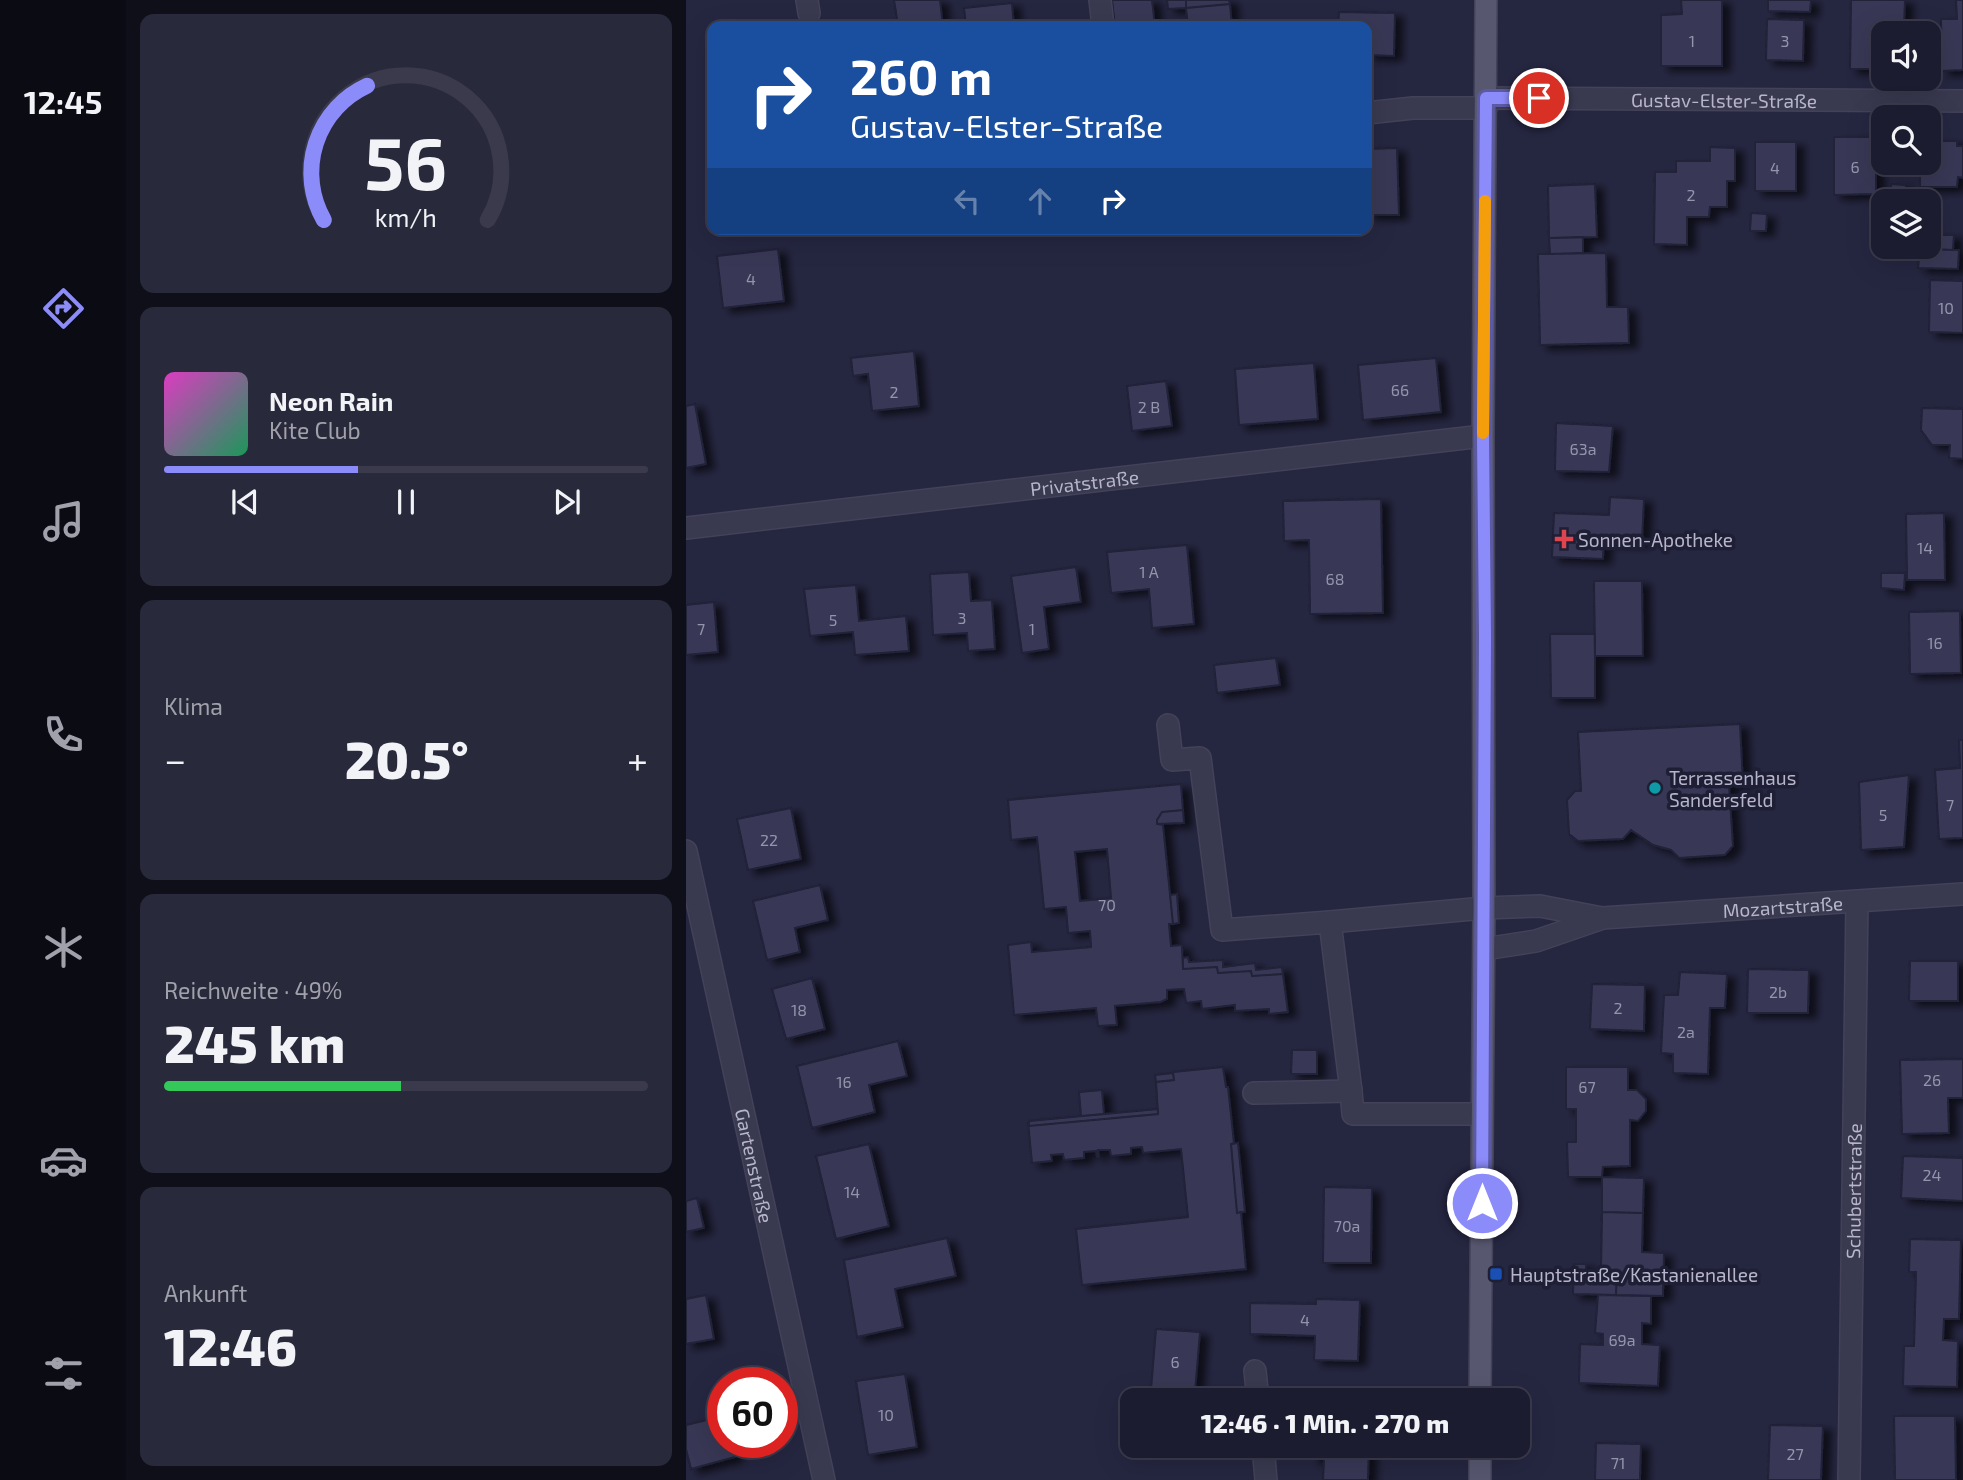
<!DOCTYPE html>
<html lang="de">
<meta charset="utf-8">
<style>
body{margin:0;font-family:"Exo 2",sans-serif;background:#29293c;color:#f1f3f6;height:100vh;display:flex;flex-direction:column;font-size:26px;white-space:nowrap}
*{box-sizing:border-box;margin:0}
p{font-size:23px;color:#a0a1ab}
.icon{flex:none;width:38px;height:38px;fill:none;stroke:currentColor;stroke-width:2;stroke-linecap:round;stroke-linejoin:round}
.map{position:relative;flex:1;overflow:hidden}
.drawer{display:flex;flex-direction:column;gap:14px;padding:14px;background:#0f0f1a;width:560px}
.drawer>*{flex:none}
.top-card{position:absolute;left:21px;top:21px;width:665px;height:214px;border-radius:14px;box-shadow:0 7px 28px #0002,0 0 0 2px #3a3a4c;background:#1a4fa0;color:#fff;overflow:hidden}
.fabs{position:absolute;left:1185px;top:21px;display:grid;gap:14px}
.fabs a{display:grid;place-items:center;width:70px;height:70px;border-radius:14px;background:#1c1c30;box-shadow:0 7px 28px #0002,0 0 0 2px #3a3a4c;font-size:35px}
.speed{position:absolute;left:21px;top:1367px;display:flex;gap:14px;font-size:35px;font-weight:700;text-align:center}
.speed>*{display:grid;place-content:center;width:91px;height:91px;border-radius:50%;background:#1c1c30;box-shadow:0 7px 28px #0002,0 0 0 2px #3a3a4c;line-height:1}
.speed .limit{border:10px solid #d22;background:#fff;color:#111}
.pin{position:absolute;display:grid;place-items:center;width:60px;height:60px;color:#fff;margin:-30px;border:4px solid #fff;border-radius:50%;box-shadow:0 2px 7px #0007}
.me{position:absolute;width:77px;margin:-38px;rotate:0deg;stroke-linejoin:round;filter:drop-shadow(0 0 5px #0008)}
.turn{display:flex;align-items:center;gap:24px;height:147px;padding:0 28px;font-size:32px}
.turn .icon{width:91px;height:91px;stroke-width:2.5}
.turn b{display:block;font-size:49px;line-height:60px}
.lanes{display:flex;align-items:center;height:66px;padding:0 28px;background:#0003;justify-content:center;gap:35px;direction:ltr}
.lanes .off{opacity:.35}
.big{font-size:52px;font-weight:800;line-height:1.1}
.drawer .widget{flex:1;display:flex;flex-direction:column;justify-content:center;gap:10px;min-width:0;padding:0 24px;border-radius:14px;background:#29293c}
.drawer .dial{align-items:center;gap:0}
.dial svg{height:182px;overflow:visible;fill:none;stroke:#3a3a4c;stroke-width:7;stroke-linecap:round;text-anchor:middle}
.dial text{fill:#f1f3f6;stroke:none}
.song{display:flex;align-items:center;gap:21px}
.cover{width:84px;height:84px;border-radius:10px;background:linear-gradient(135deg,hsl(310 70% 55%),hsl(150 70% 35%))}
.played{height:7px;border-radius:4px;background:linear-gradient(90deg,#8c8bfa 40%,#3a3a4c 40%)}
.keys{display:flex;justify-content:space-around;direction:ltr}
.heat{display:flex;justify-content:space-between;align-items:center;font-size:38px;direction:ltr}
.charge{height:10px;border-radius:5px;background:linear-gradient(90deg,#34c759 49%,#3a3a4c 0)}
.trip{position:absolute;left:434px;top:1388px;width:410px;height:70px;border-radius:14px;background:#1c1c30;box-shadow:0 7px 28px #0002,0 0 0 2px #3a3a4c;font-weight:800;line-height:70px;text-align:center}
main{display:flex;flex:1;min-height:0}
.menu{display:flex;flex-direction:column;width:126px;justify-content:space-around;align-items:center;background:#0b0b13;color:#a0a1ab}
.menu .icon{width:49px;height:49px}
.menu .selected{color:#8c8bfa}
.menu b{font-size:32px;color:#f1f3f6}
.map>svg:first-child{display:block}
.building{fill:#373857;stroke:#202037;stroke-width:2;fill-rule:evenodd;filter:url(#shadow)}
.lines{fill:none;stroke-linecap:round;stroke-linejoin:round}
.minor-casing{stroke:#434259;stroke-width:24}
.major-casing{stroke:#434259;stroke-width:24}
.minor{stroke:#393950;stroke-width:21}
.major{stroke:#575870;stroke-width:21}
.route-casing{stroke:#5b5aa2;stroke-width:18}
.route{stroke:#8c8bfa;stroke-width:12}
.slow{stroke:#f59e0b;stroke-width:12}
.health-dot{fill:#e0444e;stroke:#1e1e35;stroke-width:2.5}
.culture-dot{fill:#0f9aa8;stroke:#1e1e35;stroke-width:2.5}
.transit-dot{fill:#1a4fb4;stroke:#1e1e35;stroke-width:2.5}
.labels{text-anchor:middle;dominant-baseline:central;stroke-width:7;stroke-linejoin:round;paint-order:stroke}
.number-label{font-size:16px;fill:#9494ac}
.street-label{font-size:19px;fill:#b6b5cb;stroke:#1e1e35}
.poi-label{font-size:19px;fill:#b6b5cb;stroke:#1e1e35;text-anchor:start}
</style>
<main>
<nav class="menu">
<b>12:45</b>
<svg class="icon selected" aria-label="directions" viewBox="0 0 24 24"><path d="M12 3l9 9-9 9-9-9zM9 14v-3h6M13 9l2 2-2 2"/></svg>
<svg class="icon" aria-label="music" viewBox="0 0 24 24"><path d="M9 18V5l10-2v13"/><circle cx="6" cy="18" r="3"/><circle cx="16" cy="16" r="3"/></svg>
<svg class="icon" aria-label="phone" viewBox="0 0 24 24"><path d="M5 4h4l2 5-3 2q2 4 5 5l2-3 5 2v4C11 20 4 13 5 4z"/></svg>
<svg class="icon" aria-label="climate" viewBox="0 0 24 24"><path d="M12 3v18M4 7l16 10M4 17L20 7"/></svg>
<svg class="icon" aria-label="car" viewBox="0 0 24 24"><path d="M5 17H2v-5l4-1 3-4h7l3 4 3 1v5h-3M9 17h6M6 11h13"/><circle cx="7" cy="17" r="2"/><circle cx="17" cy="17" r="2"/></svg>
<svg class="icon" aria-label="filters" viewBox="0 0 24 24"><path d="M4 7h16M4 17h16"/><circle cx="9" cy="7" r="2"/><circle cx="15" cy="17" r="2"/></svg>
</nav>
<section class="drawer">
<div class="widget dial"><svg viewBox="0 0 100 80">
<path d="M14 69A42 42 0 1 1 86 69"/>
<path d="M14 69A42 42 0 0 1 33 10" stroke="#8c8bfa"/>
<text x="50" y="56" font-size="32" font-weight="700">56</text>
<text x="50" y="72" font-size="11">km/h</text>
</svg></div>
<div class="widget">
<div class="song"><i class="cover"></i><div><b>Neon Rain</b><p>Kite Club</p></div></div>
<div class="played"></div>
<div class="keys"><svg class="icon" aria-label="previous" viewBox="0 0 24 24"><path d="M18 5L8 12l10 7zM5 5v14"/></svg><svg class="icon" aria-label="pause" viewBox="0 0 24 24"><path d="M8 5v14M16 5v14"/></svg><svg class="icon" aria-label="next" viewBox="0 0 24 24"><path d="M6 5l10 7-10 7zM19 5v14"/></svg></div>
</div>
<div class="widget"><p>Klima</p>
<div class="heat"><a>−</a><b class="big">20.5°</b><a>+</a></div>
</div>
<div class="widget"><p>Reichweite · 49%</p><b class="big">245 km</b><div class="charge"></div></div>
<div class="widget"><p>Ankunft</p><b class="big">12:46</b></div>
</section>
<div class="map">
<svg width="1277" height="1480" viewBox="0 0 1277 1480">
<defs>
<filter id="shadow"><feDropShadow dx="8" dy="4.5" stdDeviation="3.5" flood-color="#0009"/></filter>
</defs>
<rect width="100%" height="100%" fill="#252640"/>
<path class="building" d="M208,0H254L257,26H212Z
M426,0H466L469,26H429Z
M481,0H500V8L482,9Z
M500,0H543L544,4L500,8Z
M995,0H1036V66H975V15L996,14Z
M1082,0H1125L1124,12L1082,11Z
M1165,0H1219L1218,28H1197L1196,69H1164Z
M1270,0H1277V70L1256,71L1255,19H1271Z
M326,3L328,26H280L278,8Z
M544,4L546,26H502L500,8Z
M653,12L709,13L708,56L681,55V26H652Z
M1081,19L1118,20L1117,61L1080,60Z
M1148,137H1190V194L1148,195Z
M1242,141H1271V146H1277V178L1272,177L1271,187H1234V163H1242Z
M1069,142H1110V191H1069Z
M1024,147L1049,148V181H1041V207H1024L1023,217H1001V245L968,244L969,172H990V161H1024Z
M711,148L713,215H681V149Z
M909,184L911,237L863,238L862,186Z
M1205,184L1220,185L1219,201H1205Z
M1065,213L1081,214L1080,231H1064Z
M1242,235H1268L1267,250L1222,248L1242,247Z
M897,237V253L864,254L863,238Z
M92,249L98,301L37,308L31,256Z
M1234,249L1273,250L1272,269L1232,268Z
M920,253L921,307H942L943,343L854,345L852,254Z
M1244,280L1277,281V333L1243,332Z
M228,351L233,406L186,411L182,374L167,376L165,358Z
M750,358L755,412L677,420L672,365Z
M628,363L632,419L553,425L549,369Z
M480,381L486,426L446,431L441,386Z
M9,404L20,464L0,468V406Z
M1236,408L1277,409V459L1263,458L1264,445H1246L1235,430Z
M870,423L927,426L923,472L869,471Z
M924,497L958,499L956,543L918,541L917,559L866,557L868,513L923,515Z
M695,499L697,613L624,614L623,540L598,541L597,501Z
M1258,513L1259,580H1221L1220,514Z
M501,545L508,624L466,628L463,589L425,593L421,552Z
M390,567L395,602L358,607L363,649L336,653L325,576Z
M283,572L285,601L306,600L309,649L282,651L281,633L247,635L244,574Z
M1195,573H1219L1218,590L1195,588Z
M908,581H956L957,656H909Z
M170,585L173,621L220,616L223,651L169,655L167,632L124,636L118,589Z
M28,602L32,652L0,655V605Z
M1274,611L1275,673L1224,674L1223,612Z
M864,634H909V698H865Z
M590,658L594,685L531,693L528,665Z
M1054,724L1057,784L1043,785L1047,846L1039,855L993,858L985,850L967,845L945,830L937,839L892,841L883,834L881,800L889,791H895L892,732Z
M1273,740H1277V838L1253,839L1249,770L1274,768Z
M1223,775L1218,847L1175,850L1173,782Z
M495,784L497,810L476,812L471,820V824L477,825L487,924H483L485,946L496,945L497,969L531,967L532,973L565,971L566,976L597,974L602,1012L583,1014V1009L549,1011V1005L516,1009L515,1001L500,1003L498,989L481,990V999L475,1002L429,1006L431,1025L412,1026L410,1008L328,1015L322,945L345,942L346,952L405,947L404,931L382,933L380,907L358,909L351,837L325,840L322,800ZM421,849L425,898L394,901L389,852Z
M105,808L115,859L62,870L51,819Z
M497,810L498,823L471,824V820L476,812Z
M134,885L142,920L109,928L114,952L81,960L67,901Z
M491,894L493,923L487,924L484,895Z
M502,957L503,962L537,960V967L569,963L570,970L596,967L597,974L566,976L565,971L532,973L531,967L497,969V958Z
M1224,961H1272V1001H1223Z
M1062,969L1123,970L1122,1013H1061Z
M994,972L1041,974L1039,1008H1024L1022,1074L987,1073V1054L975,1053L978,995H992Z
M126,978L139,1029L100,1039L86,989Z
M906,984L959,985L958,1031L904,1029Z
M212,1041L221,1076L183,1085L189,1112L126,1128L111,1066Z
M606,1050H631V1074H605Z
M1277,1059V1098H1262L1263,1133L1216,1134L1214,1060Z
M537,1067L540,1087H542L548,1143L545,1144L551,1213L555,1212L560,1269L396,1285L390,1229L502,1217L495,1149L457,1153L456,1147L445,1148V1154L425,1156L424,1150H412L413,1157H411L410,1151L398,1152V1158L378,1160L377,1154L365,1155L366,1161L346,1163L342,1122L343,1126L472,1114L470,1082L488,1080L487,1072Z
M880,1067H942V1090H951L960,1099V1111L952,1121L944,1120V1166L917,1167L916,1177H882L881,1142H890V1109H880Z
M487,1073L488,1080L470,1082L469,1075Z
M416,1090L418,1114L395,1116L393,1092Z
M472,1109V1114L343,1126V1121Z
M552,1143L559,1212L551,1213L545,1144Z
M183,1144L203,1226L150,1239L130,1156Z
M1217,1156L1277,1158V1201L1215,1198Z
M916,1177L958,1178L957,1213L916,1212Z
M638,1187L686,1188L685,1263H637Z
M11,1198L18,1228L0,1232V1201Z
M916,1212L957,1213L956,1252L978,1253L977,1296L930,1295L931,1271L915,1270Z
M261,1238L270,1276L209,1289L217,1327L171,1337L158,1260Z
M1224,1239L1275,1240L1273,1319H1258L1257,1340L1272,1341L1271,1387L1217,1386L1218,1346H1228L1230,1272H1223Z
M888,1264H900V1270L931,1271L930,1295L887,1294Z
M20,1295L28,1339L0,1344V1299Z
M912,1295L965,1296V1324L956,1323V1344L974,1345L972,1386L893,1383L894,1344L917,1345V1334L909,1333Z
M630,1299L674,1300L672,1361L628,1360L629,1336L564,1334V1303L630,1304Z
M470,1329L514,1332L509,1392L465,1389Z
M219,1374L231,1447L182,1455L170,1381Z
M37,1416V1442H45L49,1457L5,1469L0,1449V1425Z
M1208,1416H1269L1270,1480H1209Z
M1084,1425L1137,1426L1135,1480H1082Z
M910,1443L955,1444L954,1480H909Z
M626,1446H683L682,1480H637L638,1459H626Z"/>
<g class="lines">
<defs>
<g id="minor">
<path d="M121,0L123,13"/>
<path d="M414,0L417,26"/>
<path id="s1" d="M800,98L1277,101"/>
<path d="M681,113L727,108H800"/>
<path id="s2" d="M0,528L797,436"/>
<path d="M482,725L486,760L514,758L536,930L644,922L665,1091"/>
<path id="s3" d="M0,851L138,1480"/>
<path id="s4" d="M644,922L798,908L854,906L916,918L1277,894"/>
<path d="M798,949L850,941L914,919"/>
<path d="M568,1093L665,1091L667,1114H796"/>
<path d="M569,1371L572,1400"/>
<path d="M577,1446L580,1480"/>
<path id="s5" d="M1163,1480L1171,902"/>
</g>
<path id="major" d="M794,1400L798,908L797,436L800,0
M794,1480V1446"/>
</defs>
<use href="#minor" class="minor-casing"/>
<use href="#major" class="major-casing"/>
<use href="#minor" class="minor"/>
<use href="#major" class="major"/>
</g>
<g class="lines">
<defs>
<path id="route" d="M796,1203L799,636L797,436L800,98H853"/>
</defs>
<use href="#route" class="route-casing"/>
<use href="#route" class="route"/>
<path class="slow" d="M797,433L799,201"/>
</g>
<path class="health-dot" d="M874.5 528.5h7v7h7v7h-7v7h-7v-7h-7v-7h7z"/>
<circle class="culture-dot" cx="969" cy="788" r="7"/>
<rect class="transit-dot" x="803" y="1267" width="14" height="14" rx="3.5"/>
<g class="labels">
<g class="number-label">
<text x="1006" y="40">1</text>
<text x="1099" y="40">3</text>
<text x="1169" y="166">6</text>
<text x="1089" y="167">4</text>
<text x="1005" y="194">2</text>
<text x="65" y="278">4</text>
<text x="1260" y="307">10</text>
<text x="714" y="389">66</text>
<text x="208" y="391">2</text>
<text x="463" y="406">2 B</text>
<text x="897" y="448">63a</text>
<text x="1239" y="547">14</text>
<text x="463" y="571">1 A</text>
<text x="649" y="578">68</text>
<text x="276" y="617">3</text>
<text x="147" y="619">5</text>
<text x="15" y="628">7</text>
<text x="346" y="628">1</text>
<text x="1249" y="642">16</text>
<text x="1264" y="804">7</text>
<text x="1197" y="814">5</text>
<text x="83" y="839">22</text>
<text x="421" y="904">70</text>
<text x="1092" y="991">2b</text>
<text x="932" y="1007">2</text>
<text x="113" y="1009">18</text>
<text x="1000" y="1031">2a</text>
<text x="1246" y="1079">26</text>
<text x="158" y="1081">16</text>
<text x="901" y="1086">67</text>
<text x="1246" y="1174">24</text>
<text x="166" y="1191">14</text>
<text x="661" y="1225">70a</text>
<text x="619" y="1319">4</text>
<text x="936" y="1339">69a</text>
<text x="489" y="1361">6</text>
<text x="200" y="1414">10</text>
<text x="1109" y="1453">27</text>
<text x="932" y="1462">71</text>
</g>
<g class="street-label">
<text stroke="none"><textPath href="#s1" startOffset="238">Gustav-Elster-Straße</textPath></text>
<text stroke="none"><textPath href="#s2" startOffset="401">Privatstraße</textPath></text>
<text stroke="none"><textPath href="#s4" startOffset="455">Mozartstraße</textPath></text>
<text stroke="none"><textPath href="#s3" startOffset="322">Gartenstraße</textPath></text>
<text stroke="none"><textPath href="#s5" startOffset="289">Schubertstraße</textPath></text>
</g>
<g class="poi-label">
<text x="892" y="539">Sonnen-Apotheke</text>
<text x="983" y="777">Terrassenhaus<tspan x="983" dy="22">Sandersfeld</tspan></text>
<text x="824" y="1274">Hauptstraße/Kastanienallee</text>
</g>
</g>
</svg>
<div class="fabs">
<a><svg class="icon" aria-label="sound" viewBox="0 0 24 24"><path d="M4 9h4l5-4v14l-5-4H4zM17 9q2 3 0 6"/></svg></a>
<a><svg class="icon" aria-label="search" viewBox="0 0 24 24"><circle cx="10" cy="10" r="6"/><path d="M15 15l6 6"/></svg></a>
<a><svg class="icon" aria-label="layers" viewBox="0 0 24 24"><path d="M12 4l9 5-9 5-9-5zM3 14l9 5 9-5"/></svg></a>
</div>
<div class="speed"><div class="limit">60</div></div>
<div class="pin" style="left:853px;top:98px;background:#d93025"><svg class="icon" aria-label="arrive" viewBox="0 0 24 24"><path d="M6 21V4h12l-3 4 3 4H6"/></svg></div>
<svg class="me" style="left:796px;top:1203px" viewBox="-20 -20 40 40"><circle r="17" fill="#8c8bfa" stroke="#fff" stroke-width="3"/><path d="M0-11L8 9 0 5-8 9z" fill="#fff"/></svg>
<div class="trip">12:46 · 1 Min. · 270 m</div>
<div class="top-card">
<div class="turn"><svg class="icon" aria-label="right" viewBox="0 0 24 24"><path d="M7 20v-9h11M14 6l5 5-5 5"/></svg><div><b>260 m</b>Gustav-Elster-Straße</div></div>
<div class="lanes"><svg class="icon off" aria-label="left" viewBox="0 0 24 24"><path d="M17 20v-9H6M10 6l-5 5 5 5"/></svg><svg class="icon off" aria-label="ahead" viewBox="0 0 24 24"><path d="M12 20V5M6 11l6-6 6 6"/></svg><svg class="icon" aria-label="right" viewBox="0 0 24 24"><path d="M7 20v-9h11M14 6l5 5-5 5"/></svg></div>
</div>
</div>
</main>
